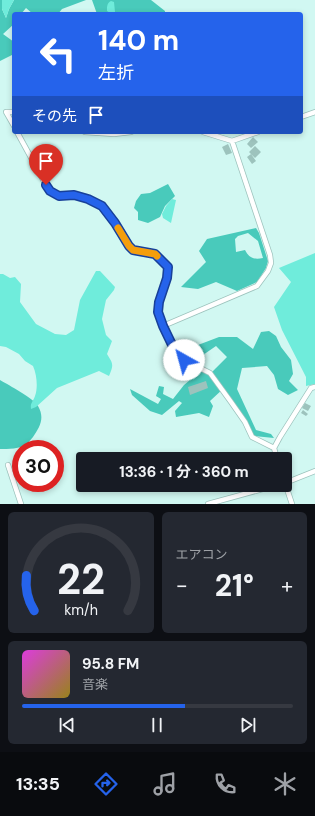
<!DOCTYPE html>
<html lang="ja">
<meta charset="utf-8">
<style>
body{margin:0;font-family:"DM Sans","Noto Sans JP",sans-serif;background:#242831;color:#f1f3f6;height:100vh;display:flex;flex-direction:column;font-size:15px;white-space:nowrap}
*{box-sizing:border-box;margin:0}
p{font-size:13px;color:#9ea1a6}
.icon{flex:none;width:22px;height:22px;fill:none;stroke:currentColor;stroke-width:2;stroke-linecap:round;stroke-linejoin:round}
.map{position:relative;height:504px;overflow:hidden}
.drawer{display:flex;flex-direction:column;gap:8px;padding:8px;background:#0d0f14;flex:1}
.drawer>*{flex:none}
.hud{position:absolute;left:12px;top:12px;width:291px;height:122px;border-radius:4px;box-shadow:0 2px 6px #0003;background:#2563eb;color:#fff;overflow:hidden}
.speed{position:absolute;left:12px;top:440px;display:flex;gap:8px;font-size:20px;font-weight:700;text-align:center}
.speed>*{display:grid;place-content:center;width:52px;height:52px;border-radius:50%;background:#171b24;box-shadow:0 2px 6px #0003;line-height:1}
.speed .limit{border:6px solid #d22;background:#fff;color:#111}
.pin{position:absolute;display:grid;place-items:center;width:34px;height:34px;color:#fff;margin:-41px -17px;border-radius:50% 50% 50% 0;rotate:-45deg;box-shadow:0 0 4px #0007}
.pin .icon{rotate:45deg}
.me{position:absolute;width:44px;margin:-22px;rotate:322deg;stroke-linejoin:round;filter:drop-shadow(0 0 3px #0008)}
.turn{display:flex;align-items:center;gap:14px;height:84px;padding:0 20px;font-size:18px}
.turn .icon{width:52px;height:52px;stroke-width:2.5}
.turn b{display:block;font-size:28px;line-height:34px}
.then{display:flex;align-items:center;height:38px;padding:0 20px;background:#0003;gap:8px;font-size:15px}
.big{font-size:30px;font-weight:700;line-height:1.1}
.drawer .tile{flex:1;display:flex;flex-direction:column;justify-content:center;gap:6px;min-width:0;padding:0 14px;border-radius:6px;background:#242831}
.drawer .dial{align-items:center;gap:0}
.dial svg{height:104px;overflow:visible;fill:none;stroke:#363941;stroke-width:7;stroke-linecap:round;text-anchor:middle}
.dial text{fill:#f1f3f6;stroke:none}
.song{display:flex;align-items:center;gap:12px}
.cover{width:48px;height:48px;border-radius:6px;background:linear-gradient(135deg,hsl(300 70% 55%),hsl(50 70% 35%))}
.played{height:4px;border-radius:2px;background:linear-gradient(90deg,#2563eb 60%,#363941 60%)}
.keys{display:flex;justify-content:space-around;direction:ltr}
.heat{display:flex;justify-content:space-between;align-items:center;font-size:22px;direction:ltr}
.drawer .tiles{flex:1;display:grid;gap:8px;grid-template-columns:1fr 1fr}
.tile:last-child{grid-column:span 2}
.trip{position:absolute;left:76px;top:452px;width:216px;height:40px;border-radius:4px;background:#171b24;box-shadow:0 2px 6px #0003;font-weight:700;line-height:40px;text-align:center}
.tab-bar{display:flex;height:64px;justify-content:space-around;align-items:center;background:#090b0e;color:#9ea1a6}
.tab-bar .icon{width:28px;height:28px}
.tab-bar .on{color:#2563eb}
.tab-bar b{font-size:18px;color:#f1f3f6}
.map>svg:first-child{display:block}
.forest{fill:#49cabb;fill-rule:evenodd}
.water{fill:#6fecdb}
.building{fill:#9dc3bd}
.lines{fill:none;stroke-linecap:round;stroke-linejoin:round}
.minor-casing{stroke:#9dc3bd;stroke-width:6}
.minor{stroke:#fff;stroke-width:4.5}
.route-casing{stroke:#184099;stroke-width:10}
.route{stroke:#2563eb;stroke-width:7}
.slow{stroke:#f59e0b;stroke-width:7}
</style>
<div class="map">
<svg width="315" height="504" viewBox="0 0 315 504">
<rect width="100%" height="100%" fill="#d1f8f2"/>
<path class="forest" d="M0,0H2V9L6,18L9,9L14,0H86L62,9L58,14H33L26,8L21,14H14V24L3,34L14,42V54L0,61Z
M92,0H151L165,11V14H97Z
M168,184L175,196L165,206L160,217L148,223L138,220V212L134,208L136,201L141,194L150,193Z
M256,228L259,233L268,261L266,268L257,282L237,291L216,282L198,289L181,287L206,262L199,251L207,239ZM248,233L258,241L263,258C254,260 249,258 245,250L236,252L235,239L238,236Z
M269,331L276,336L281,347L291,360L293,374L289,381L298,390L288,395L278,389L274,375L267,366L242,368L237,389L256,430L271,434L274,438L254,436L224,388L210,401L213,406L209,417L199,413L176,417L175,411L182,403L179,401L162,415L150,411L132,395L130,389L158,404L161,399L156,396L159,386L164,387L163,394L173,399L184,385L190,380L188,378L194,368L212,372L227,357L216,346L203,355L183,348L188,341L198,345L219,337H237L253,349L261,332Z
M0,380C10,386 32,397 38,406C45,418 40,427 33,437C31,439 29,442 27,444C20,449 8,449 0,449Z"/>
<path class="water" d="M2,0H14L9,9L6,18L2,9Z
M111,1L114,2L115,12L112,13H110L107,11C107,6 107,3 111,1Z
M172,199L176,200L171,223L163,218L162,214L166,206Z
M315,253V384L306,386V377L282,330L274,307L291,282L279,268Z
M96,271H100L115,287L114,290L106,300L102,319L106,335L112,341L107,354C113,364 114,364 109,376L99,371L57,388L36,407L31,409C30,403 33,402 35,396C38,388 37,375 33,366L25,361L19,354L6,347L0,346V274H3L10,278L15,277L21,284L20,302L36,324L55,334L66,335L74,330L80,300Z"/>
<path class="building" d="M253,137L258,142L251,148L247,144Z
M228,144L232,153L226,155L222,147Z
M255,146L261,152L255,158L249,152Z
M251,154L256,161L252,164L247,157Z
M206,381L208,388L190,395L188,387Z
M305,403L311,406L308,411L302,408Z
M303,410L308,414L306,416L301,413Z"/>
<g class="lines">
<defs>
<path id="minor" d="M14,112H6L14,126
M301,117L315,112
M17,132L46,185L50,191L59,196L75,195L88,199L102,206L115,223L129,246L133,250L155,254L168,267L167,278L159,302L158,312L163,326L175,351L177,355L184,360L210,373L231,402L245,422L252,437L274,448
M85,132L114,134L131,132
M203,132L232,141L258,132
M163,326L257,286L268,271L271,263L270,255L232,141
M277,459L274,448L280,437L311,388L315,387
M8,465L21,504
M285,483L315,471
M285,483L292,504
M208,504L277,485"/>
</defs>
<use href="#minor" class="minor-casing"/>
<use href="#minor" class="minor"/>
</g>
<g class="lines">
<defs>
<path id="route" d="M46,185L50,191L59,196L74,195L88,199L102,206L115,223L129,246L133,250L155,254L168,267L167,278L159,302L158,312L163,326L175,351L177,355L184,360"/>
</defs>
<use href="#route" class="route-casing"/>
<use href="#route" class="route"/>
<path class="slow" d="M118,228L129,246L133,250L155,254L157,256"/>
</g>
</svg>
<div class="speed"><div class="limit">30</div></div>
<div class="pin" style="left:46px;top:185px;background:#d93025"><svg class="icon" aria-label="arrive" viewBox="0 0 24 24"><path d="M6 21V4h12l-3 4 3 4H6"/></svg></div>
<svg class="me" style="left:184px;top:360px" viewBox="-20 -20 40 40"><circle r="19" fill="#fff"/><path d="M0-13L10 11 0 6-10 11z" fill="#2563eb"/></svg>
<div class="trip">13:36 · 1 分 · 360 m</div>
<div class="hud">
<div class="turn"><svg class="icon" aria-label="left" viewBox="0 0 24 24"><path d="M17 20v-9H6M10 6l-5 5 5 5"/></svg><div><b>140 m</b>左折</div></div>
<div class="then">その先<svg class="icon" aria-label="arrive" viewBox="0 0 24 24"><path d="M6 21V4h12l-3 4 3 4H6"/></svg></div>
</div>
</div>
<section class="drawer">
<div class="tiles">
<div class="tile dial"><svg viewBox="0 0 100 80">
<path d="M14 69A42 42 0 1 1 86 69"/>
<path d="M14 69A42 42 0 0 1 8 42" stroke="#2563eb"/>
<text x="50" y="56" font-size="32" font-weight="700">22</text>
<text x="50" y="72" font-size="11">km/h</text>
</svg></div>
<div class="tile"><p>エアコン</p>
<div class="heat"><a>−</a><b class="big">21°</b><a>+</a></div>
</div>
<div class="tile">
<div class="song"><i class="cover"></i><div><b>95.8 FM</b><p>音楽</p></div></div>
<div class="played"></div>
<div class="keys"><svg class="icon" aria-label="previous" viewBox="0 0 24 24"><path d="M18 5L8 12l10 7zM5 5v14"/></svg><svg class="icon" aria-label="pause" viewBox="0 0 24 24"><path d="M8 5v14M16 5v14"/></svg><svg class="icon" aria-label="next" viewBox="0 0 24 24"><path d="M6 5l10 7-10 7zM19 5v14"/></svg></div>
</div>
</div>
</section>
<nav class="tab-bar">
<b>13:35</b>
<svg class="icon on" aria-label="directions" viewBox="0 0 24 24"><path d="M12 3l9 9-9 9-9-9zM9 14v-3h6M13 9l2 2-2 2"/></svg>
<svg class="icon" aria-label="music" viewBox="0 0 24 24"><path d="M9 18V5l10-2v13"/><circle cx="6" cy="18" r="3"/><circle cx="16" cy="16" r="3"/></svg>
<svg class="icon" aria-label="phone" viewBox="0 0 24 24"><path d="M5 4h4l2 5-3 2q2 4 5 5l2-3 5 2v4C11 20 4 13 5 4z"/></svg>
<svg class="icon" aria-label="climate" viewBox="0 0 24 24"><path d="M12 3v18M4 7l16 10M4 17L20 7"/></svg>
</nav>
